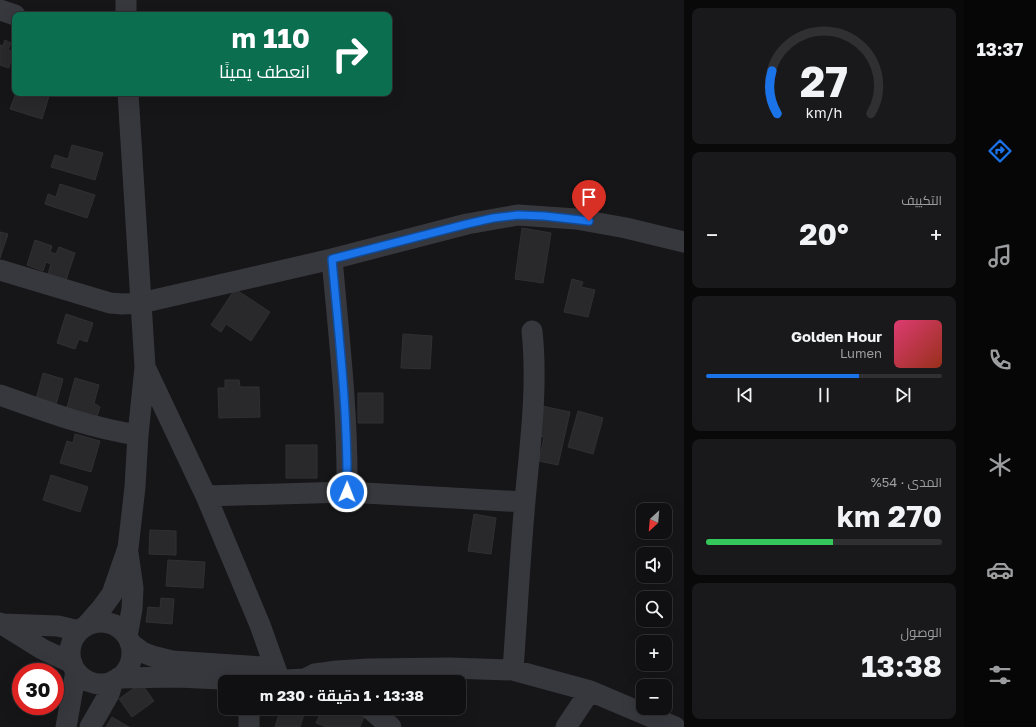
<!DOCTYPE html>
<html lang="ar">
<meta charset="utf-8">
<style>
body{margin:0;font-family:"Golos Text",Cairo,sans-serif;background:#19191b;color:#f1f3f6;direction:rtl;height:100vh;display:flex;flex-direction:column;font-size:15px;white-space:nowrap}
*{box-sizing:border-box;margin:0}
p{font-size:13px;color:#9c9d9f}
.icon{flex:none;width:22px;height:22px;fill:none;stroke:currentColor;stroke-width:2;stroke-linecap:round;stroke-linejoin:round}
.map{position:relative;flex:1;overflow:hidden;direction:ltr}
.sheet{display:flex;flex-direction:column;gap:8px;padding:8px;background:#09090a;width:280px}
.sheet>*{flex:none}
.hud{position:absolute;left:12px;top:12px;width:380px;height:84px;border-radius:8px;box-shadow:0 4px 16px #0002,0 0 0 1px #303032;direction:rtl;background:#0b6e4f;color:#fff;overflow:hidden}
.needle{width:26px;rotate:206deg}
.buttons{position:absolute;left:636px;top:503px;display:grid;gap:8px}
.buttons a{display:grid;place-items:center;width:36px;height:36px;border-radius:8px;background:#101012;box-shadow:0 4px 16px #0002,0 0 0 1px #303032;font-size:20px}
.speed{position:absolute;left:12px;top:663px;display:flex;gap:8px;font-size:20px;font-weight:700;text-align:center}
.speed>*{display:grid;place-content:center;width:52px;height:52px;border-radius:50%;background:#101012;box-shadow:0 4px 16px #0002,0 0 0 1px #303032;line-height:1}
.speed .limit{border:6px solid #d22;background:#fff;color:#111}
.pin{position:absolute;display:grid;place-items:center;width:34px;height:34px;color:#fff;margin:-41px -17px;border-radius:50% 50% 50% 0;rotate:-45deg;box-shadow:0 0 4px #0007}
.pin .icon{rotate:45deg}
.me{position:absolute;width:44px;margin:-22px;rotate:1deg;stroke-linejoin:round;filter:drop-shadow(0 0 3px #0008)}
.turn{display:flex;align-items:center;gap:14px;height:84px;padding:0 16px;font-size:18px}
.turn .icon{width:52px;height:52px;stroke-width:2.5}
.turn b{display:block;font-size:28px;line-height:34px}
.big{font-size:30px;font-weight:700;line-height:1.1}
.sheet .card{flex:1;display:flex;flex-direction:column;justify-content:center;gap:6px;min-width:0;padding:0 14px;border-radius:8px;background:#19191b}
.sheet .dial{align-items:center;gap:0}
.dial svg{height:104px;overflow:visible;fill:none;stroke:#303032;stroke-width:7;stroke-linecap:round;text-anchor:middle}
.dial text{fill:#f1f3f6;stroke:none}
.song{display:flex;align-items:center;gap:12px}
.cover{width:48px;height:48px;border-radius:6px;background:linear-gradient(135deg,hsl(340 70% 55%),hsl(10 70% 35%))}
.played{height:4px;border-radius:2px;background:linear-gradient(90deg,#1a73e8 65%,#303032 65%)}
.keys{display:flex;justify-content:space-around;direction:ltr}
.heat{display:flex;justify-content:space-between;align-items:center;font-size:22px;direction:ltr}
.charge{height:6px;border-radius:3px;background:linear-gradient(90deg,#34c759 54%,#303032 0)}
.trip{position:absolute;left:218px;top:675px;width:248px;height:40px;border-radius:8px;background:#101012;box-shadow:0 4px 16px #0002,0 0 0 1px #303032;font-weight:700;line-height:40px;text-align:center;direction:rtl}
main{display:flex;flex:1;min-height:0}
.tab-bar{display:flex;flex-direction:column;width:72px;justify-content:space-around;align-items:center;background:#060607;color:#9c9d9f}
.tab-bar .icon{width:28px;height:28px}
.tab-bar .selected{color:#1a73e8}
.tab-bar b{font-size:18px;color:#f1f3f6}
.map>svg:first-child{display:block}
.building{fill:#29292c;stroke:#303034}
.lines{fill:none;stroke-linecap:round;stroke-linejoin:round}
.minor{stroke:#37383d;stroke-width:21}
.route-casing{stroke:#114b97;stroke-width:10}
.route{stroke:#1a73e8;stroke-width:7}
</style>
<main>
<nav class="tab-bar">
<b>13:37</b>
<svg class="icon selected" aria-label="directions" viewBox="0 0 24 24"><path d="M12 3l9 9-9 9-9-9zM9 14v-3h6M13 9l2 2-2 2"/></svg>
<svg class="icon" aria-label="music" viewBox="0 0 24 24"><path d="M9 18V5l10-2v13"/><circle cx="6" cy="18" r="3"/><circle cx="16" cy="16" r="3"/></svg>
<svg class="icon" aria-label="phone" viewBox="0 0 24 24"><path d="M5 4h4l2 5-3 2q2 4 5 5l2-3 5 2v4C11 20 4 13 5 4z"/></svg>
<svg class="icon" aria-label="climate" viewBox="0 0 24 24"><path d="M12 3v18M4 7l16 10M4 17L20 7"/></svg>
<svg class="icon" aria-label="car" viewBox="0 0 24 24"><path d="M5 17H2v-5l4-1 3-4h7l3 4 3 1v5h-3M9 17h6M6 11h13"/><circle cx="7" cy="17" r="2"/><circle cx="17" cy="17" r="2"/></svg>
<svg class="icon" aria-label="filters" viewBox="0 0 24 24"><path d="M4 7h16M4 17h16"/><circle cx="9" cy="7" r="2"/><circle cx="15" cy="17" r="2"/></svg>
</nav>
<section class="sheet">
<div class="card dial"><svg viewBox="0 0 100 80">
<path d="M14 69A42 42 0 1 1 86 69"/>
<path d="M14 69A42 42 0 0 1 10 36" stroke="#1a73e8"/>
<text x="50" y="56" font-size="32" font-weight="700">27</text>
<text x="50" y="72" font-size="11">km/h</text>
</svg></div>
<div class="card"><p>التكييف</p>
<div class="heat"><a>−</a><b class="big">20°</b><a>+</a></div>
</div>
<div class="card">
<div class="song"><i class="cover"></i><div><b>Golden Hour</b><p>Lumen</p></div></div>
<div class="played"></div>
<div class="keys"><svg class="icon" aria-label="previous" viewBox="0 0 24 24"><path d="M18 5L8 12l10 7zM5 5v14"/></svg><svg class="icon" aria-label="pause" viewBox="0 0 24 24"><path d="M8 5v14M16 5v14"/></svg><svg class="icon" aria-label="next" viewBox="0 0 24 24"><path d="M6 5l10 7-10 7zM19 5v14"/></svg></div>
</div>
<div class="card"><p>المدى · 54%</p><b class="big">270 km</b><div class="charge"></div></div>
<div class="card"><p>الوصول</p><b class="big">13:38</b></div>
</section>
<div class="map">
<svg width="684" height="727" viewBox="0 0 684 727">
<rect width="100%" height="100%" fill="#161618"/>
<path class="building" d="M5,40L11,43L8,50L15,52V65L10,63L9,68L0,65V45L3,46Z
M16,93H41L49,96L42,119L10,109Z
M72,145L103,153L95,180L51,167L55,155L68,159Z
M60,184L95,195L87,218L45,204L48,194L56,197Z
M522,228L551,233L543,283L515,279Z
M0,232L8,234L0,258Z
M35,240L52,246L50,252L56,254L59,247L75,253L66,280L48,274L51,264L46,262L43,271L27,265Z
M572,279L583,282L581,287L595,290L588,317L564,312Z
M235,289L270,312L251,341L226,324L221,332L211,325Z
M66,314L93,323L87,342L79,339L75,349L57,343Z
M403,334L432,336L430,369L401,368Z
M43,373L63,379L56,405L36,399Z
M75,378L99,385L94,403L100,407L96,420L66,411Z
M225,380H239L240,387H259L260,417L219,418L218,388H225Z
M358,393H383V423H358Z
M542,406L570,412L558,465L539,461L544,437L535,435Z
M578,411L603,418L593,454L568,447Z
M75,434L100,441L91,472L60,463L67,441L73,443Z
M286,445H317V478H286Z
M51,475L88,487L80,512L43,500Z
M474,514L496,518L491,554L468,551Z
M150,530L176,531V555L149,554Z
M168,560L205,562L203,588L166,586Z
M161,598L174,599L172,624L146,622L148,607L160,608Z
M141,683L154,701L132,717L119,699Z
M281,708H306L300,727H275Z
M323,708H350L365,714L360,727H326L316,723Z
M112,717L129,727H106Z"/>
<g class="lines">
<path class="minor" d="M126,0V15
M0,10L15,15
M332,259C339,337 348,414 347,492
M0,270L110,303L122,304L141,303L332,259L467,224L518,215L576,219L626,228L684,242
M145,367L206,496L260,625L280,681
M0,395C45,411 90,428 138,435
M206,496L347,492L525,502
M70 653a31 31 0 1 1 62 0a31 31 0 1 1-62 0Z
M0,623L42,649L72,663
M3,624L58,626L79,631
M86,626L101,609L112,594L128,548L135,487L138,435L145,367L128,93
M127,636L132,609L133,588L128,553
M130,643L142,652L152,656L172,661L263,667
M513,670C517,614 520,557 525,501C530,445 538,388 532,331
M118,678L178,677L264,681L305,679L315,674L337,671L368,669L450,668L513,670L590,691L675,727
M249,708V727
M369,708L391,727
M66,727L76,671
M90,727L109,694L113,681
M566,727L590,691"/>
</g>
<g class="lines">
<defs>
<path id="route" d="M347,492C348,414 339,337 332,259L467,224L493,218L518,215L544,216L589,221"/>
</defs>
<use href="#route" class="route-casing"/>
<use href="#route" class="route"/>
</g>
</svg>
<div class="buttons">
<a><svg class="needle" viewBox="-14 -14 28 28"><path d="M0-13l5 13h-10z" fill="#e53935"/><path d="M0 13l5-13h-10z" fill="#9c9d9f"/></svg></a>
<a><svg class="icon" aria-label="sound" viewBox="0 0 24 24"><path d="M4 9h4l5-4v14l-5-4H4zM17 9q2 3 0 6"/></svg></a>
<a><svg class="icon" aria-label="search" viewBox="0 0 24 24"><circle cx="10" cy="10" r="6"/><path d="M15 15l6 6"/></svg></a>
<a>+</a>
<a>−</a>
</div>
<div class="speed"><div class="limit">30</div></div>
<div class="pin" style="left:589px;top:221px;background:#d93025"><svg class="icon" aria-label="arrive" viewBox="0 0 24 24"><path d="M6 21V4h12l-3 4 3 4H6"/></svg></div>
<svg class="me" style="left:347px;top:492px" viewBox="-20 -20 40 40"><circle r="17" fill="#1a73e8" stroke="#fff" stroke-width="3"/><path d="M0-11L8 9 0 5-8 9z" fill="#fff"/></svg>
<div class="trip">13:38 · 1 دقيقة · 230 m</div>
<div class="hud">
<div class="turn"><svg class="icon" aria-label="right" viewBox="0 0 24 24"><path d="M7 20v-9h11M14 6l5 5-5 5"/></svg><div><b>110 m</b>انعطف يمينًا</div></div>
</div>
</div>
</main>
